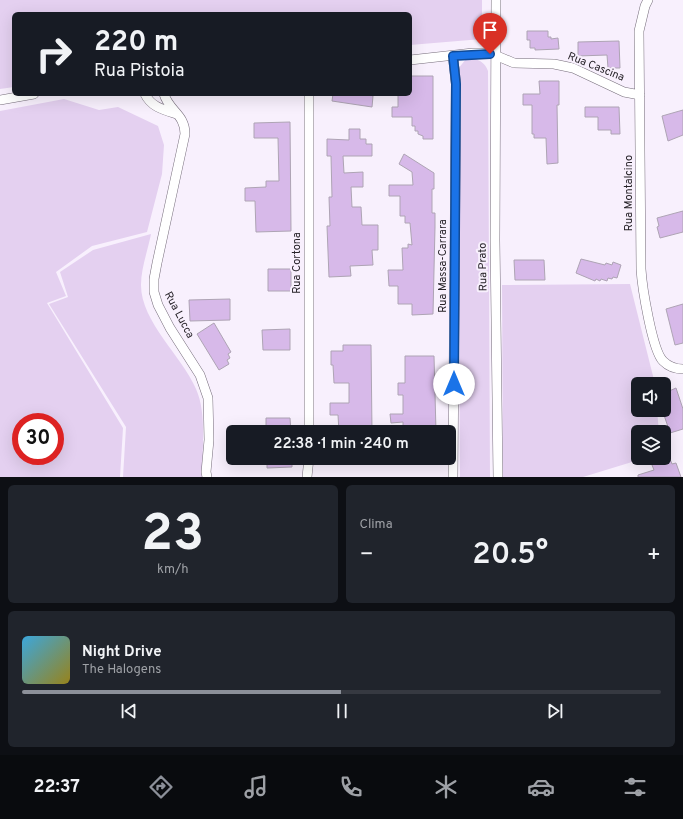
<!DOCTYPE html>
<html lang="pt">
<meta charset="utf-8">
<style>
body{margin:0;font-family:Overpass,sans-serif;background:#20242c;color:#f1f3f6;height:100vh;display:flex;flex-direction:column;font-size:15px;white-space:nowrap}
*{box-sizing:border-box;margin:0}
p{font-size:13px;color:#9ea1a6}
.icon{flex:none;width:22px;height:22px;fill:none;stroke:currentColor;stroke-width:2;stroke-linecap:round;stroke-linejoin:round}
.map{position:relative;height:477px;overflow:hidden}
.details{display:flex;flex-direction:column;gap:8px;padding:8px;background:#0d0f14;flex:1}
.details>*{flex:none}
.banner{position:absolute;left:12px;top:12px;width:400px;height:84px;border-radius:6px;box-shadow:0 4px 16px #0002;background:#171b24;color:#f1f3f6;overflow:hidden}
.buttons{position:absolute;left:631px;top:377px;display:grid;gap:8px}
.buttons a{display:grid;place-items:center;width:40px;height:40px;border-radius:6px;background:#171b24;box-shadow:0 4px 16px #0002;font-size:20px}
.speed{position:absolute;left:12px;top:413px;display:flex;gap:8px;font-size:20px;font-weight:700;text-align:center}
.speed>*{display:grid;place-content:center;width:52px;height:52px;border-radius:50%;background:#171b24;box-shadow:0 4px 16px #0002;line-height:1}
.speed .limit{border:6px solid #d22;background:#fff;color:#111}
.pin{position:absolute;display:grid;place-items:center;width:34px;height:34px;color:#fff;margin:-41px -17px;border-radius:50% 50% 50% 0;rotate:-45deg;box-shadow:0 0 4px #0007}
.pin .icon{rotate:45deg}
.me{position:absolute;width:44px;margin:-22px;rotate:0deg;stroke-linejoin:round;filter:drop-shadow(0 0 3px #0008)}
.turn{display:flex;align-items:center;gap:14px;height:84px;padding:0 16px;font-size:18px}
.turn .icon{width:52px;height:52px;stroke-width:2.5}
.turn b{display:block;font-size:28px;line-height:34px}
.big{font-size:30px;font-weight:600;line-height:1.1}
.details .card{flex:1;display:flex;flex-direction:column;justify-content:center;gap:6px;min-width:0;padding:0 14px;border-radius:6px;background:#20242c}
.details .dial{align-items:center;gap:0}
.dial b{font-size:52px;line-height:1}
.song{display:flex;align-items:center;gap:12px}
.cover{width:48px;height:48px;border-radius:6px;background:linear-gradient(135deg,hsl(200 70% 55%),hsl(50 70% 35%))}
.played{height:4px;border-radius:2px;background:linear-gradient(90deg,#8c9099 50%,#363941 50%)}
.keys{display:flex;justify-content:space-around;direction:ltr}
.heat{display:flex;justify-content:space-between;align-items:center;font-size:22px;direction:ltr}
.details .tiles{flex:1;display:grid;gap:8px;grid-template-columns:1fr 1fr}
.card:last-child{grid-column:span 2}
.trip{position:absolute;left:226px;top:425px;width:230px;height:40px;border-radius:6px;background:#171b24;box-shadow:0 4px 16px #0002;font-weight:600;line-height:40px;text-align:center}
.menu{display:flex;height:64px;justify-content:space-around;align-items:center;background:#090b0e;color:#9ea1a6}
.menu .icon{width:28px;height:28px}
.menu .active{color:#8c9099}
.menu b{font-size:18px;color:#f1f3f6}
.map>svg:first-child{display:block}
.green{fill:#e4d0f0;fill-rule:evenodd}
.building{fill:#d7b9e9;stroke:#aea4b4}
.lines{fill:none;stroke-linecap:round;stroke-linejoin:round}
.street-casing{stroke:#766d7b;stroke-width:10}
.street{stroke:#fff;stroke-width:9}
.route-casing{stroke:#114b97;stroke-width:10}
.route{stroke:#1a73e8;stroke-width:7}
.labels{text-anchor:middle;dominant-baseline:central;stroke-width:4;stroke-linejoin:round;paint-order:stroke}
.street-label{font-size:11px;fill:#272329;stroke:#f8f0fd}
</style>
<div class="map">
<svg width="683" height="477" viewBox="0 0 683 477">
<rect width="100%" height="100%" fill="#f8f0fd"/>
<path class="green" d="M0,0H482V39L410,45V14H14V87L0,89Z
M473,58C481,61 485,63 488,71L490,477H460L458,69L466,59Z
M64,99L99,110L118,107L158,126L164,145L162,174L147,232L92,246L56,272L66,296L47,303L123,428L120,477H0V111ZM21,422H55V456H21Z
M151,234C148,250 141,268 141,285C141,322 182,356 196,389C207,413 202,451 202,477H123L126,427L49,304L68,297L60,272L93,250Z
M630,284L655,384H638V410H657L659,432H638V458H645L583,477H503L502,285Z"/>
<path class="building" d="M527,31H548V37H551V39L558,38L559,49L535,50V48H530V40H527Z
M619,41L620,68H608L607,55L578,56V42Z
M410,76H433V139H423V136L418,134V131H415V126H412V117H392V107H398V94H410Z
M539,81H559V105H557L558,163L547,164L546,138H534V134H532V105H523V94H540Z
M333,94H368L373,96L372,107L332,101Z
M585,107H619L620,134H611V130H598V117H585Z
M683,110V135L668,141L662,116Z
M290,122L291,231L256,232L255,201H245V188L266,187V181H279L278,138H254V123Z
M349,129H360V139H366V144H372V156H343L344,173L363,172V187H351L352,207H361L362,225H378V250H372L373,265L350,266L351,276L329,277L327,226H330L329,197H332L331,156H327V139L349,140Z
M404,154L434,173V189H432V213H435V227L433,314L412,315V304H398V286H389L388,270H403L402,248H408V244L412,245L410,223H405V216H400V196H389V185H413L412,172L399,164Z
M683,211V232L660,238L657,227L659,226L657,218Z
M581,259L605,265L606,263L612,265L613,262L621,265L617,278L613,277L612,279L608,278L607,281L601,279L600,281L596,279L595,281L576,273Z
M514,260H544L545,280H515Z
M268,269H291V291H268Z
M230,299V320L190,321L189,300Z
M683,304V343L675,345L666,309Z
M214,323L231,352L228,354L230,358L227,360L229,364L219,370L197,334Z
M290,329V350H263L262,330Z
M343,345H371L372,432H339L338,415H330V403H349V383H334L333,365H331V351H343Z
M405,356H434L436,432H403V422L391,423L390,414H403V395H398V383H405Z
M676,388L683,409V429L670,433L664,415H666L664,408V397L668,396L667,392Z
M266,418H290L291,432H273V430H266Z
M267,458H292V467L267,468Z
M670,459L672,464L676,463L681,477H638V475L654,470L652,465Z"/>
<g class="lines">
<defs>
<path id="street" d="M496,0L495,240L498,477
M648,0L645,6L639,31L641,269C642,286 652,350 663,361C669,367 675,369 683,369
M453,56L456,84L453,477
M410,60L473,53H490L514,63L554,64L573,68L624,92L640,95
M145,94C151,107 164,110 177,114
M164,94C169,111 185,114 185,134L157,263L154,279V292L158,305L170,328L200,375L208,398L209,440L206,472L207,477
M0,100L34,94
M309,432V94
M307,477L309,458"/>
</defs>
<use href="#street" class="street-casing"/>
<use href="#street" class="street"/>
</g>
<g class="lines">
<defs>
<path id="route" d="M454,384L456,84L453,56L490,54"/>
</defs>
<use href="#route" class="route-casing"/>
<use href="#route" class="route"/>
</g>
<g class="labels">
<g class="street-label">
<text transform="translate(596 67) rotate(22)">Rua Cascina</text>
<text transform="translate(629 193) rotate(-90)">Rua Montalcino</text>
<text transform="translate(297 263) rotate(-90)">Rua Cortona</text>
<text transform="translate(443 266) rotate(-90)">Rua Massa-Carrara</text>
<text transform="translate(483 267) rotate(-91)">Rua Prato</text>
<text transform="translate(179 315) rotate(62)">Rua Lucca</text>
</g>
</g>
</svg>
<div class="buttons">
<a><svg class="icon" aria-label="sound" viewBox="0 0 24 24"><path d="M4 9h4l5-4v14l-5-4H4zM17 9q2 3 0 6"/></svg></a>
<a><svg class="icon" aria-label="layers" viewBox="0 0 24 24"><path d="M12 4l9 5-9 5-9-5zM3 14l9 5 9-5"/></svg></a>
</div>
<div class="speed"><div class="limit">30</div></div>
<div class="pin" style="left:490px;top:54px;background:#d93025"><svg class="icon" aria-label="arrive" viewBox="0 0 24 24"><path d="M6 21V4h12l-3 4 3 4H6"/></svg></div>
<svg class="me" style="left:454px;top:384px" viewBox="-20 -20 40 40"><circle r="19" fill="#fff"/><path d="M0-13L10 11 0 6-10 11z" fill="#1a73e8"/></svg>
<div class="trip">22:38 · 1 min · 240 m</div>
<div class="banner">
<div class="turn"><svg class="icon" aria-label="right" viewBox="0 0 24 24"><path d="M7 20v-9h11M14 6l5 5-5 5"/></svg><div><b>220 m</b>Rua Pistoia</div></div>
</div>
</div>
<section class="details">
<div class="tiles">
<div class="card dial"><b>23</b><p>km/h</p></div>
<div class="card"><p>Clima</p>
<div class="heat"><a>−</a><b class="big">20.5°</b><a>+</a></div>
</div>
<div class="card">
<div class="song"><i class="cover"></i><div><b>Night Drive</b><p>The Halogens</p></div></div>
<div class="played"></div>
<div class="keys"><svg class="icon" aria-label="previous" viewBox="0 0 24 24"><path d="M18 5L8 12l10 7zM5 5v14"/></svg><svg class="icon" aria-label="pause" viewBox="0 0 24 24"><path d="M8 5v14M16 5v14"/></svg><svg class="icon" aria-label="next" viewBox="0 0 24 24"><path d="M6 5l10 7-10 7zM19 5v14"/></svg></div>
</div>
</div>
</section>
<nav class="menu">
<b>22:37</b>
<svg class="icon active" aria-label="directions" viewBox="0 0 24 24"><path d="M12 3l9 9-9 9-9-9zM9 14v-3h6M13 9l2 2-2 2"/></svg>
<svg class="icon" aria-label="music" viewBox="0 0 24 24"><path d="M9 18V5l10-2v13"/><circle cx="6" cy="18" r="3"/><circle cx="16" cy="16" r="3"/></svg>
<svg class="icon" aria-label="phone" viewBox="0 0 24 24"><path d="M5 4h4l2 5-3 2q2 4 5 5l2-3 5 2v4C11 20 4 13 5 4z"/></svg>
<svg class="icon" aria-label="climate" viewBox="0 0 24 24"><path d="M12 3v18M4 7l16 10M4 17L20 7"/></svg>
<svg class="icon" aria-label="car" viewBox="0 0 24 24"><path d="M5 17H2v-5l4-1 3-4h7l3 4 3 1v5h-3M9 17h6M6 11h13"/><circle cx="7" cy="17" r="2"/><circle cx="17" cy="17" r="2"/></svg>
<svg class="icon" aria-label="filters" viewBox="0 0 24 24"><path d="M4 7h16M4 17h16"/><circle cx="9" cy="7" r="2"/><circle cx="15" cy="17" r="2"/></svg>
</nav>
